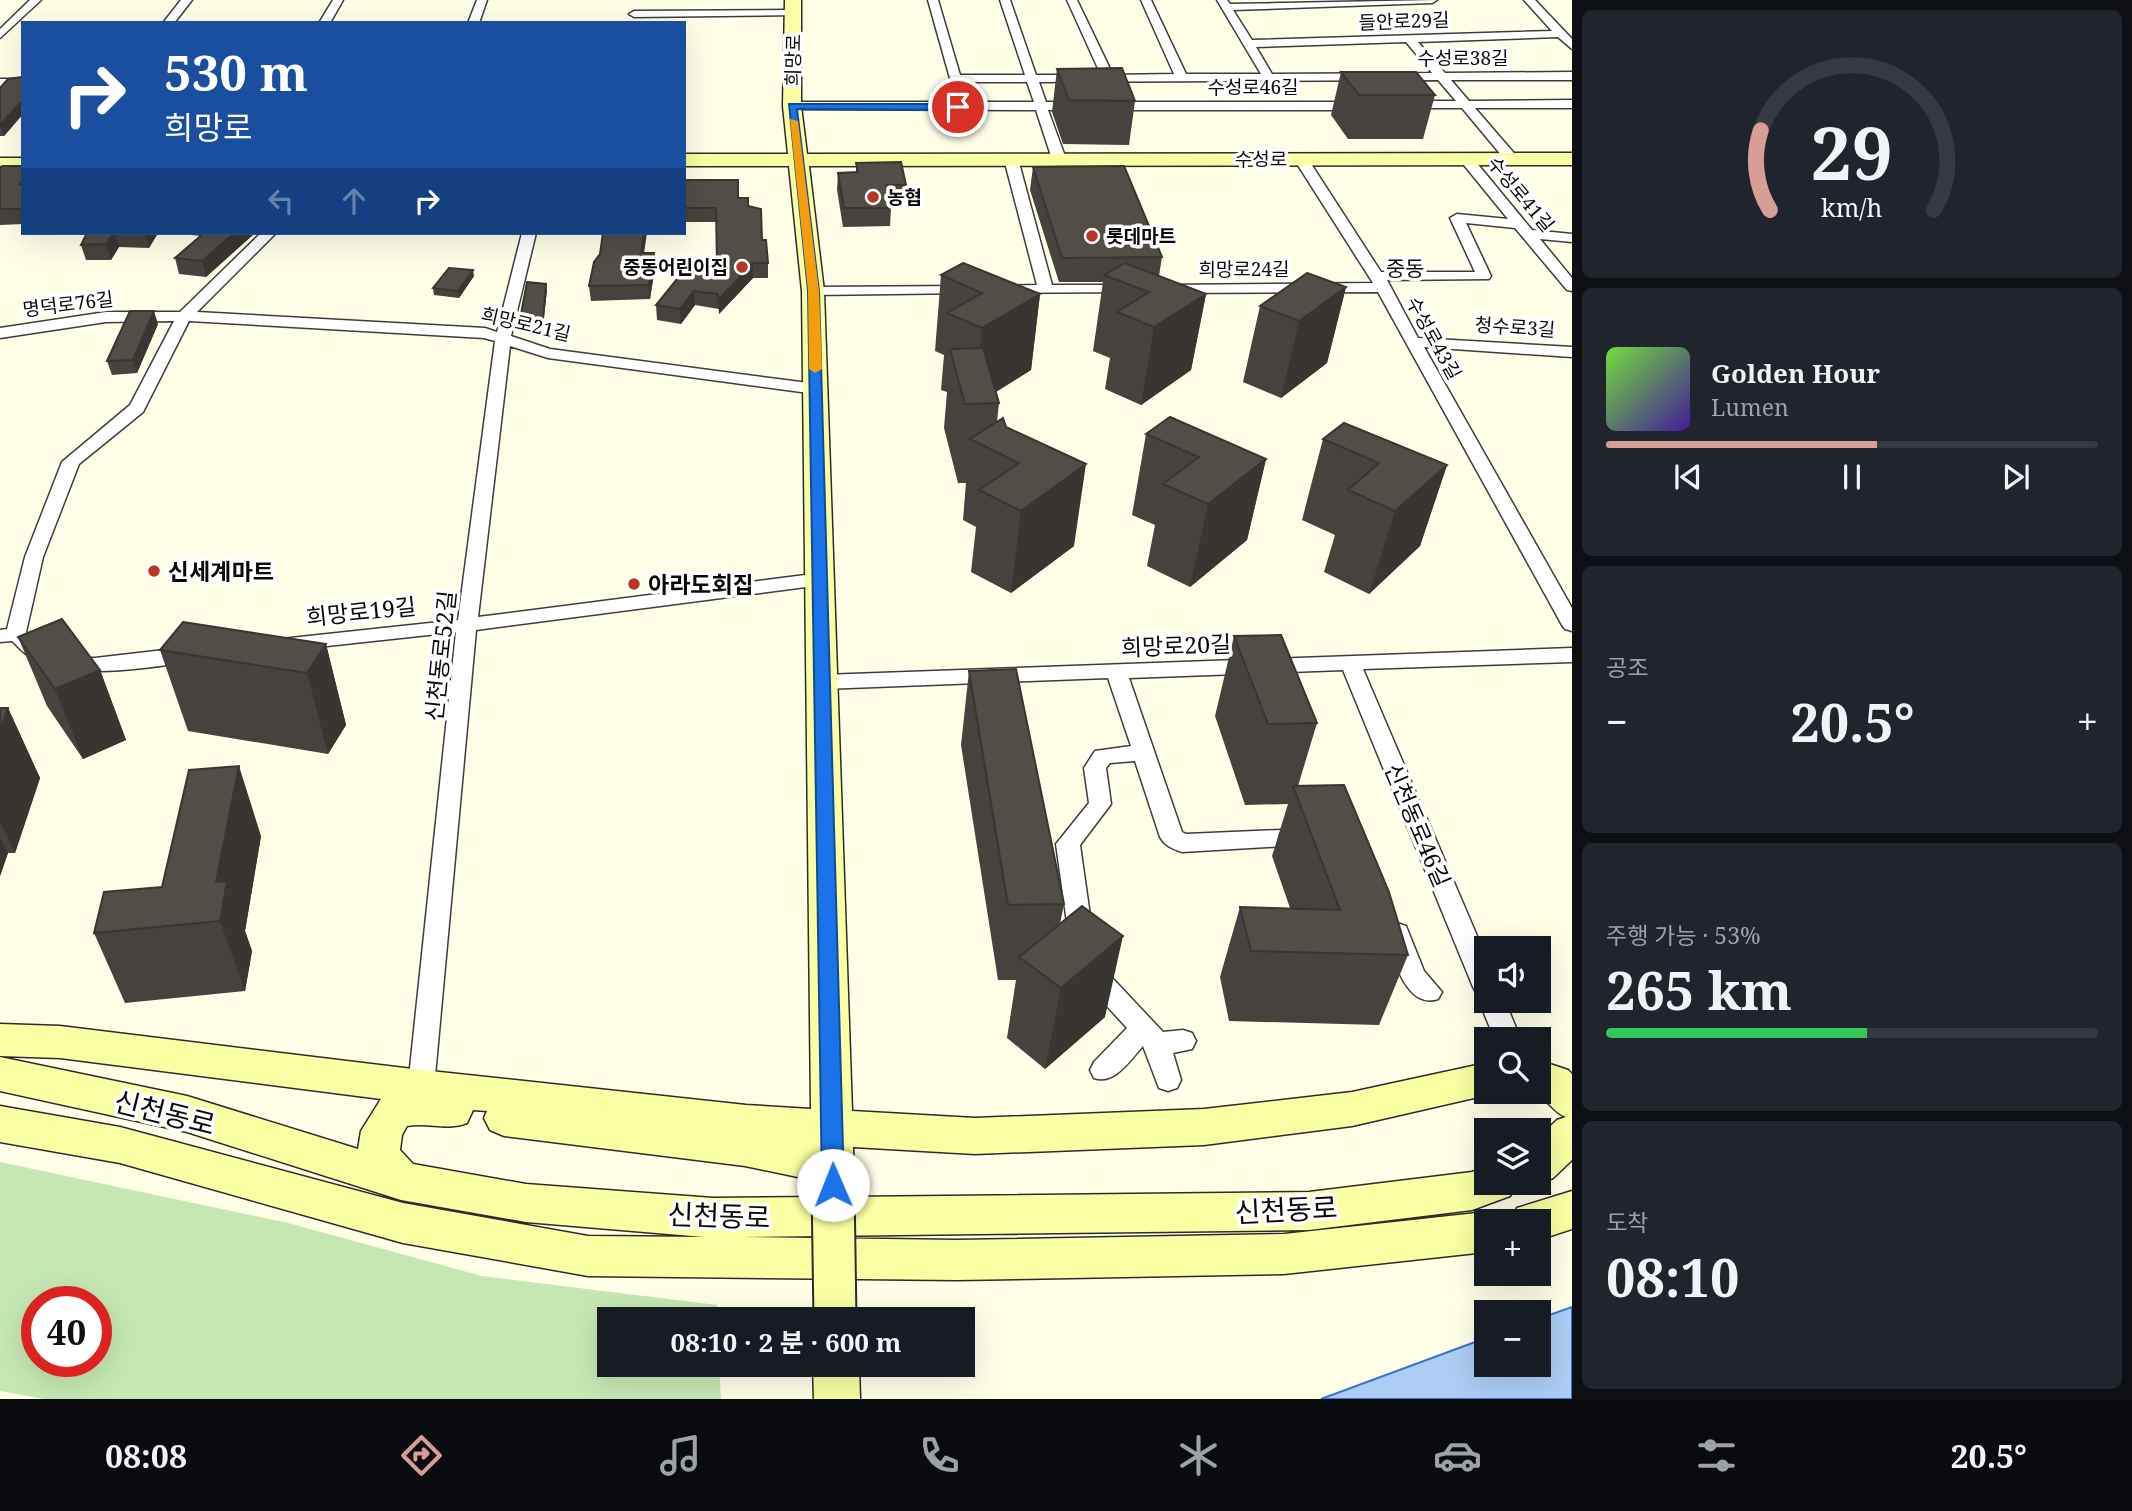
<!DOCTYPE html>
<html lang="ko">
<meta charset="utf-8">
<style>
body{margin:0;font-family:"Noto Serif","Noto Sans KR",serif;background:#20242c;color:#f1f3f6;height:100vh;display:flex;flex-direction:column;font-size:26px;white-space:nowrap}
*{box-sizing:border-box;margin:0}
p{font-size:23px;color:#9ea1a6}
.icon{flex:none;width:38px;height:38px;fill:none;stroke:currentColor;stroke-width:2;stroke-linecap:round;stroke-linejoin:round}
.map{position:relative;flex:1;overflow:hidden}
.drawer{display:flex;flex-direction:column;gap:10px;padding:10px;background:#0d0f14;width:560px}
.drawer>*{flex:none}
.guide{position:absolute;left:21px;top:21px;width:665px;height:214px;border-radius:0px;box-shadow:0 7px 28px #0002;background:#1a4fa0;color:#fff;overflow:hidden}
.fabs{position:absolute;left:1474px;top:936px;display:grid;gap:14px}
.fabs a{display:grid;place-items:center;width:77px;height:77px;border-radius:0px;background:#171b24;box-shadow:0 7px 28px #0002;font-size:35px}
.speed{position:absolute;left:21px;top:1286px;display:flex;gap:14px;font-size:35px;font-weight:700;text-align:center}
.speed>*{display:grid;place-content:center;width:91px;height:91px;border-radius:50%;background:#171b24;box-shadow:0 7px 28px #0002;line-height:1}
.speed .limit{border:10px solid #d22;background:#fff;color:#111}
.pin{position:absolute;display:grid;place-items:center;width:60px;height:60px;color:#fff;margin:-30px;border:4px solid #fff;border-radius:50%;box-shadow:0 2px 7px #0007}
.me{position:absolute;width:77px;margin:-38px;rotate:359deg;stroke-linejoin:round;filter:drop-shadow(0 0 5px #0008)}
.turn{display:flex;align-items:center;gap:24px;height:147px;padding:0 28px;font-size:32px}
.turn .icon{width:91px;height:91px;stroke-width:2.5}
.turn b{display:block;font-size:49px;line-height:60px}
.lanes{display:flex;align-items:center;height:66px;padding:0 28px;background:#0003;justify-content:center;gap:35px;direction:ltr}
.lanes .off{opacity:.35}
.big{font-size:52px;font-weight:700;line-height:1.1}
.drawer .card{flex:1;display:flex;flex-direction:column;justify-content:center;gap:10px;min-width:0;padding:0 24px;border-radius:10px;background:#20242c}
.drawer .dial{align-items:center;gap:0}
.dial svg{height:182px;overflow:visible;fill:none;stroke:#363941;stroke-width:7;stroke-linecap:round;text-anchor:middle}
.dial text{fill:#f1f3f6;stroke:none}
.song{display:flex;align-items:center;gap:21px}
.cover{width:84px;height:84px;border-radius:10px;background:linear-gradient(135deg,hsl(100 70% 55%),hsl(260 70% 35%))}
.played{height:7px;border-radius:4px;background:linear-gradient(90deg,#d79e98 55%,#363941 55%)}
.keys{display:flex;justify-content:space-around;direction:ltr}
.heat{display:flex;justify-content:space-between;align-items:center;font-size:38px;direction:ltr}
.charge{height:10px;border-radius:5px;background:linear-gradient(90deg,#34c759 53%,#363941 0)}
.trip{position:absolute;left:597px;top:1307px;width:378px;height:70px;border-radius:0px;background:#171b24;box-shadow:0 7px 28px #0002;font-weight:700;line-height:70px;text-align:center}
.tabs{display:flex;height:112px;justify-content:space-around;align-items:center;background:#090b0e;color:#9ea1a6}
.tabs .icon{width:49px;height:49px}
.tabs .selected{color:#d79e98}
.tabs b{font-size:32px;color:#f1f3f6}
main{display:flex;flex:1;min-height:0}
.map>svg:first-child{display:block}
.green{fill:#c5e8b2;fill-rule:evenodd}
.water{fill:#adcdf5;stroke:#3475cc;stroke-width:2}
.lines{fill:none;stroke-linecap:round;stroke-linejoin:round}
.street-casing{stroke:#3d3d3d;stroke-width:3}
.secondary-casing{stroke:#2c2c2c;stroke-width:3}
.street{fill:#fff;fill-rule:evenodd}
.secondary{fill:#f9ffa2;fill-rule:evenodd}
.secondary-bridge-casing{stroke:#2c2c2c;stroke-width:45;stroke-linecap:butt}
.secondary-bridge{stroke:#f9ffa2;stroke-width:41}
.wall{fill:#47423d}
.shaded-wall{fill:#393632}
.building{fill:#524d47;stroke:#393632;stroke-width:2}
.route{fill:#1a73e8;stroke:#114b97;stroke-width:2}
.slow{fill:#f59e0b}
.poi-dot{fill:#b83724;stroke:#fff;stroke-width:2.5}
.labels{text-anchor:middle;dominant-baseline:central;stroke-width:7;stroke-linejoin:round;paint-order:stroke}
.far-street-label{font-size:19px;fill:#0a0a0a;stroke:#fff}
.far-poi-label{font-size:19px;font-weight:bold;fill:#0a0a0a;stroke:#fff;text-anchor:start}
.far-quarter-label{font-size:21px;fill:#0a0a0a;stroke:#fff}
.poi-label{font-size:23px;font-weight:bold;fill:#0a0a0a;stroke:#fff;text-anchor:start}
.street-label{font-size:23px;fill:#0a0a0a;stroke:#fff}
.near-street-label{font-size:28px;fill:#0a0a0a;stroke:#fff}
</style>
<main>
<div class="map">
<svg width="1572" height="1399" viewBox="0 0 1572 1399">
<rect width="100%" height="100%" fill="#fffee7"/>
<path class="green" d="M0,1162L288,1223L482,1276L717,1305L718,1319L609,1320V1365H719L721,1399H44L0,1391ZM37,1302H96V1362H37Z"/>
<path class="water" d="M1572,1307V1399H1321L1486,1338V1365H1538V1319Z"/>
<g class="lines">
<defs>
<path id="street" d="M30,0H41L0,38V29Z
M181,0H192L174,23H163Z
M333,0H343L330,23H319Z
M477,0H487L479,23H468Z
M928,0H938L960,75H1025L1000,0H1010L1036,75H1101L1067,0H1077L1113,75L1174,74L1141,0H1151L1186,74H1261L1217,0H1227L1230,4L1437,0L1432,3L1233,10L1252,40L1552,31L1524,0H1535L1572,39V49L1558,37L1418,42L1445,73L1572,72V80H1451L1469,101L1572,100V108H1475L1519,159L1512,163L1507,162L1462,108H1402V102L1406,101H1456L1438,80L1039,82L1046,102H1360L1366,106L1360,110H1048L1066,159L1059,163L1052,159L1036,110L788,109L786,106L792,102H1034L1027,82H951ZM1406,42L1432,73L1272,74L1256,47Z
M793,10L797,11V15L634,17L629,14L634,11Z
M0,79H23V87H0Z
M1011,155L1018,159L1052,285H1131L1138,289L1136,292L997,293L995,290L997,287L1002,286L1037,285L1004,159Z
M1301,155L1306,156L1381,272H1475L1450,218L1457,214L1508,219L1459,159L1466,155L1471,156L1532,230L1572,234V242L1540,239L1572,278V291L1567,290L1515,228L1466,223L1491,276L1489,279L1387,280L1418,338L1572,347V357L1424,347L1572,608V631L1565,629L1562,625L1378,292L1167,293L1160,289L1167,285L1373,283L1294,159Z
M261,233H276L197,312L485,328L497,332L522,233H536L511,336L550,349L816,384L824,389L816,394L548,358L510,346L478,617L821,573L831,579L821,585L476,630L434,1087L430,1095L421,1098L412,1095L408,1087L456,632L281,651L274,650L271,645L274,640L281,639L458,620L495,341L484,338L189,321L143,412L79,464L43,557L26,632L49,654L46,659C31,663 22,650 12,641L0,642V630L7,629L25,557L62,462L130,405L174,321L106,322L0,338V328L106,312H180Z
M966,286L971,287L973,290L971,293L813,295L806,291L813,287Z
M190,647L197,649L200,654L197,659C165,667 92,676 61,668L58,663L61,658H95Z
M1572,648V662L1363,669L1486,957V1001H1505L1521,1040H1495L1479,1001L1482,996L1477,994L1473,987L1343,670L1129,678L1182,832L1186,834L1304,829L1312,831L1316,837L1312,843L1304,845L1182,852C1173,849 1165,846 1160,837L1135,761L1110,763L1106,768L1111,804L1080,845L1093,937L1090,944L1081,947L1072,944L1069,937L1056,844L1089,803L1084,768L1095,751L1131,746L1108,678L823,689L816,687L813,682L816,677L823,675Z
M1397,923L1406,926L1424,971L1442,992L1438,999C1405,1010 1393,955 1385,933L1388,926Z
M1092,963L1101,966L1163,1032L1183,1030L1192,1033L1196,1041L1192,1049L1173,1053L1181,1080L1177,1088L1168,1091L1159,1088L1143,1046C1130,1060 1115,1085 1094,1078L1090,1070L1094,1062L1127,1028L1083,980L1079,973L1083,966Z"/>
<path id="secondary" d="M785,0H801V106L807,154L1572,153V165L809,166L824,291L852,1111L975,1118L1204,1109L1352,1092L1486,1063V1092H1500L1352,1126L1204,1145L975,1154L853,1147L854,1185L849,1197L1309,1192L1472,1172L1486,1167V1183H1516L1510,1196L1472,1210L1309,1230L742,1237L957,1240L1284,1234L1486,1212L1501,1218L1503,1222H1486V1252L1284,1274L957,1280L588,1276L403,1243L120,1163L0,1142V1106L120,1127L403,1203L588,1236L704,1237L526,1222L401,1200L187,1132L0,1091V1057L187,1096L358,1149L361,1131L381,1099L60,1058L0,1056V1024L60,1026L421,1070L746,1105L811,1109L802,291L789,166H684V154H788L783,106ZM473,1110L487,1111L484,1118L490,1130L504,1136L745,1166L812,1180L818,1197L713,1198L526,1184L413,1164L400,1150L402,1135L407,1126C428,1122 447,1131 467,1123Z
M0,158H23V170H0Z
M1538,1060L1568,1070L1572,1074V1160L1553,1178L1538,1184V1138L1557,1120L1566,1117C1552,1112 1547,1097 1533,1092H1538Z
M1572,1191V1229L1538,1240V1222H1511L1517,1208Z
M813,1365H859L860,1399H814Z"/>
</defs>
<use href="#street" class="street-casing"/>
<use href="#secondary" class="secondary-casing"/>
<use href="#street" class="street"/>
<use href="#secondary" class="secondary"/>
<defs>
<path id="secondary-bridge" d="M833,1185L835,1320"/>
</defs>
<use href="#secondary-bridge" class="secondary-bridge-casing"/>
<use href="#secondary-bridge" class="secondary-bridge"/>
</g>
<path class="wall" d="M1057,69L1135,101L1129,145L1063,144L1052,112Z
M1341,72L1435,95L1423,139H1348L1331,115Z
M23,77V114L4,136H0V88Z
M856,163L906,185V203H890L891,208L890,226L843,227L837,190L838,173L856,172Z
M23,166V224L0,225V167Z
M1033,167L1162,257L1159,276L1206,294L1191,370L1141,405L1105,389L1110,358L1093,351L1103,282H1059L1030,190Z
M684,180L748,206L762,240L768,263V278H753L719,314V309L695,305L681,324L657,320L656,305L690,274L717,266L716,222H684Z
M87,233H158L149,248L119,247L111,260H86L81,245Z
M176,233H255L206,277L179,274L175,258L200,236Z
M644,253L655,267L650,299L591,301L589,286L600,254Z
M941,275L1040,294L1031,370L996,392L999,403L997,422L1006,427L1074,546L1011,593L971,572L976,527L963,520L966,483H958L944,428L947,392L941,390L944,355L935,351Z
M474,276L459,298L434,295L433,288Z
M1346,287L1327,363L1281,398L1243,382L1260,306Z
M547,290L543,325H521L520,319Z
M158,324L137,373L112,375L107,361Z
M1146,434L1266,459L1247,540L1190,587L1147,566L1155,525L1132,515Z
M1323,439L1447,465L1420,546L1369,594L1324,572L1335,535L1302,520Z
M1234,636L1317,723L1298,786L1408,955L1379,1025L1229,1021L1220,977L1240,907L1290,908L1272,856L1288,804L1245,805L1215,716Z
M18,637L100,670L126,740L83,759L47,706Z
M326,644L346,725L328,754L188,731L160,650Z
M969,671L1064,904L1060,924L1105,1017L1045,1069L1007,1038L1016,980H998L961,745Z
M0,708H8L40,778L15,853H8L0,876Z
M261,836L245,931L252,951L245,991L125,1003L94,933L162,887Z"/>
<path class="shaded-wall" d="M22,100L23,114L4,136L0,125Z
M114,233L119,247L111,260L106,244Z
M145,233H158L149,248Z
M234,233H255L206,277L202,261Z
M644,233H647L642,267L641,253Z
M654,253L655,267L650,299L649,285Z
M753,263V278L719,314L718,300Z
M473,270L474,276L459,298L458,291Z
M546,284L547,290L543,325V319Z
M1346,287L1327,363L1281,398L1299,321Z
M694,291L695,305L681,324L680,309Z
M1040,294L1031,370L978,403H975L982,328Z
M1206,294L1191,370L1141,405L1154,327Z
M154,311L158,324L137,373L133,360Z
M1266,459L1247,540L1190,587L1208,504Z
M1086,464L1074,546L1011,593L1021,511Z
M1447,465L1420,546L1369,594L1395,511Z
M326,644L346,725L328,754L307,673Z
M100,670L126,740L83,759L55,689Z
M8,708L40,778L15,853L0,822V731Z
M239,766L261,836L245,931L252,951L245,991L220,921L216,882Z
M0,838L8,853L0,876Z
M1123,936L1105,1017L1045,1069L1061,988Z"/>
<path class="building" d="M1122,68L1135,101L1069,100L1057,69Z
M1341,72H1416L1435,95H1359Z
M23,77V100L0,125V88L8,79Z
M901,162L906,185H886L891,208H844L838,173L858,172L856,163Z
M3,166H23V181L20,184H23V209H0V167Z
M1124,166L1162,257L1062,258L1033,167Z
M684,180H738V198H748V206L761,209L762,240H766L768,263H753L718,300V294L694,291L680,309L656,305L681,274H690L697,263L717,266L716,208H684Z
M87,233H114L106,244L81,245Z
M204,233H234L202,261L175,258Z
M603,233H644L641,253H654L649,285L589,286L594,262L600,254Z
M963,263L1040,294L982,328L947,313L982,293L941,275Z
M1125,263L1206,294L1154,327L1117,312L1149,292L1104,275Z
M449,268L473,270L458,291L433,288Z
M1307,273L1346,287L1299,321L1260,306Z
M527,282L546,284L543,319H520Z
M130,311H154L133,360L107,361Z
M983,348L999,403L965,404L950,349Z
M1170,417L1266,459L1208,504L1163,484L1199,457L1146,434Z
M1003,418L1006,427L1086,464L1021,511L979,490L1019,463L970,439Z
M1344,423L1447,465L1395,511L1348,490L1379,463L1323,439Z
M62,619L100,670L55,689L18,637Z
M183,622L326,644L307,673L160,650Z
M1281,635L1317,723L1268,724L1234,636Z
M1016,669L1064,904L1008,905L969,671Z
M0,708H8L0,731Z
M239,766L216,882L227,881L220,921L94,933L104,892L162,887L189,770Z
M1344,785L1389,892L1408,955L1251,951L1240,907L1340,910L1293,786Z
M1082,906L1123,936L1061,988L1019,957Z"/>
<path class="route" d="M789,104H958L963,107L958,110L797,109L819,291L844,1185L841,1192L833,1195L825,1192L822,1185L808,291Z"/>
<path class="slow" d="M790,119L798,121L819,291L822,369L815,373L809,369L808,291Z"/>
<g class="poi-dot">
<circle cx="873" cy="197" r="7"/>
<circle cx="1092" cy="236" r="7"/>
<circle cx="742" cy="267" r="7"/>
<circle cx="154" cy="571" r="7"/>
<circle cx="634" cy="584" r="7"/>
</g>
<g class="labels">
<g class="far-street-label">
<text transform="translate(1404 21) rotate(-2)">들안로29길</text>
<text x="1463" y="58">수성로38길</text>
<text transform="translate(793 60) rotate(-89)">희망로</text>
<text x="1253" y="87">수성로46길</text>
<text x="1261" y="159">수성로</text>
<text transform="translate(1521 194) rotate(50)">수성로41길</text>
<text x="1244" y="269">희망로24길</text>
<text transform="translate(68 304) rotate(-7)">명덕로76길</text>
<text transform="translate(526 324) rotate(13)">희망로21길</text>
<text transform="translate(1515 327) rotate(4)">청수로3길</text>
<text transform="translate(1434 338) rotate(61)">수성로43길</text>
</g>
<g class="far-poi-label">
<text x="887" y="197">농협</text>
<text x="1106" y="236">롯데마트</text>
<text x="728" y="267" text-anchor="end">중동어린이집</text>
</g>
<g class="far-quarter-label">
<text x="1405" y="268">중동</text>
</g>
<g class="poi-label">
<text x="168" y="571">신세계마트</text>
<text x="648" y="584">아라도회집</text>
</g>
<g class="street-label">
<text transform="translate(361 611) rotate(-6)">희망로19길</text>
<text transform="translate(1176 645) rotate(-2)">희망로20길</text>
<text transform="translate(440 656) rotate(-84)">신천동로52길</text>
<text transform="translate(1418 825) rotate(67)">신천동로46길</text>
</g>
<g class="near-street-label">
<text transform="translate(165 1112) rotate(14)">신천동로</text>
<text transform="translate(1286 1209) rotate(-3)">신천동로</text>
<text transform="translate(719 1215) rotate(2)">신천동로</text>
</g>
</g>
</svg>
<div class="fabs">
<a><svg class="icon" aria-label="sound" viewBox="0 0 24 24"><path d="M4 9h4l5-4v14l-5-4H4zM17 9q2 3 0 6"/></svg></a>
<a><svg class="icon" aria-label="search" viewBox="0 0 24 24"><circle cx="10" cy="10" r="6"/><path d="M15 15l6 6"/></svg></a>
<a><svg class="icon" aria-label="layers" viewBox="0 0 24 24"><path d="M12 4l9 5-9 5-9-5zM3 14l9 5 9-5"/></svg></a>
<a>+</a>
<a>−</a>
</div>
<div class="speed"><div class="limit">40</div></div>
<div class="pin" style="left:958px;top:107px;background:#d93025"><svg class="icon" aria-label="arrive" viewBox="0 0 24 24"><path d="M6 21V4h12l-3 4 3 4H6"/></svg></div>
<svg class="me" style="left:833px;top:1185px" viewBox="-20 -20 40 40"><circle r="19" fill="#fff"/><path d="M0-13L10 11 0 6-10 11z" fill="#1a73e8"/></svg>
<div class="trip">08:10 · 2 분 · 600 m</div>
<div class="guide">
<div class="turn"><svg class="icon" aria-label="right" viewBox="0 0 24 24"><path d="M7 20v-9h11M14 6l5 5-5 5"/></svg><div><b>530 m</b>희망로</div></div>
<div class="lanes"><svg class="icon off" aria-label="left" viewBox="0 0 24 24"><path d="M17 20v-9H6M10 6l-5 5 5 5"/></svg><svg class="icon off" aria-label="ahead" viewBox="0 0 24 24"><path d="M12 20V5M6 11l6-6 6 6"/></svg><svg class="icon" aria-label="right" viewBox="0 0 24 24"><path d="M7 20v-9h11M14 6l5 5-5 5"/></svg></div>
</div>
</div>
<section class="drawer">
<div class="card dial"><svg viewBox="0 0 100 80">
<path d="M14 69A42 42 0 1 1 86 69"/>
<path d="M14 69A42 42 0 0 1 10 34" stroke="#d79e98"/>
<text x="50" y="56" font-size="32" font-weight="700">29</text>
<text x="50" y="72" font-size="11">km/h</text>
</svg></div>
<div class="card">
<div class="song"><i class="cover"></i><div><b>Golden Hour</b><p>Lumen</p></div></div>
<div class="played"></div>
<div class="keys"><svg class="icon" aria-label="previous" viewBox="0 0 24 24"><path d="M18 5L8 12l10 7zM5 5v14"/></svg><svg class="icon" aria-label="pause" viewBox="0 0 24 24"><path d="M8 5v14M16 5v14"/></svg><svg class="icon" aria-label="next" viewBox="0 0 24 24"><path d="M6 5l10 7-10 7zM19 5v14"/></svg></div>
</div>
<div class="card"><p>공조</p>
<div class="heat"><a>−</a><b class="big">20.5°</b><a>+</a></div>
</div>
<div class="card"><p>주행 가능 · 53%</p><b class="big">265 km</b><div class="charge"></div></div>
<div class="card"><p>도착</p><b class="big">08:10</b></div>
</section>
</main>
<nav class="tabs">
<b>08:08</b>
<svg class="icon selected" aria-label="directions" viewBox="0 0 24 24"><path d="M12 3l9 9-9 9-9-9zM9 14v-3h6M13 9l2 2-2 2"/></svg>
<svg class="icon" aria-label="music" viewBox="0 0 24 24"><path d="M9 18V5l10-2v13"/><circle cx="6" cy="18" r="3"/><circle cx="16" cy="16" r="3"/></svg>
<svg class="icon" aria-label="phone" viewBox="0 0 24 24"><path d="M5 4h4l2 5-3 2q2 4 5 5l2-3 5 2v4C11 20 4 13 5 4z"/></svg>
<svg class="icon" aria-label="climate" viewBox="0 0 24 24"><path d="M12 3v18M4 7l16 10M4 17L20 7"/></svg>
<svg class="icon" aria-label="car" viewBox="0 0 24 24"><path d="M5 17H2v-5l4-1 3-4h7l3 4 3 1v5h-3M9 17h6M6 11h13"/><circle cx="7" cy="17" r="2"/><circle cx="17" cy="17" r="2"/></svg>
<svg class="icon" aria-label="filters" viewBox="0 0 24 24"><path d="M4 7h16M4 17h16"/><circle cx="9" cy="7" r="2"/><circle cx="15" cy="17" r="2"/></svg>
<b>20.5°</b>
</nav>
